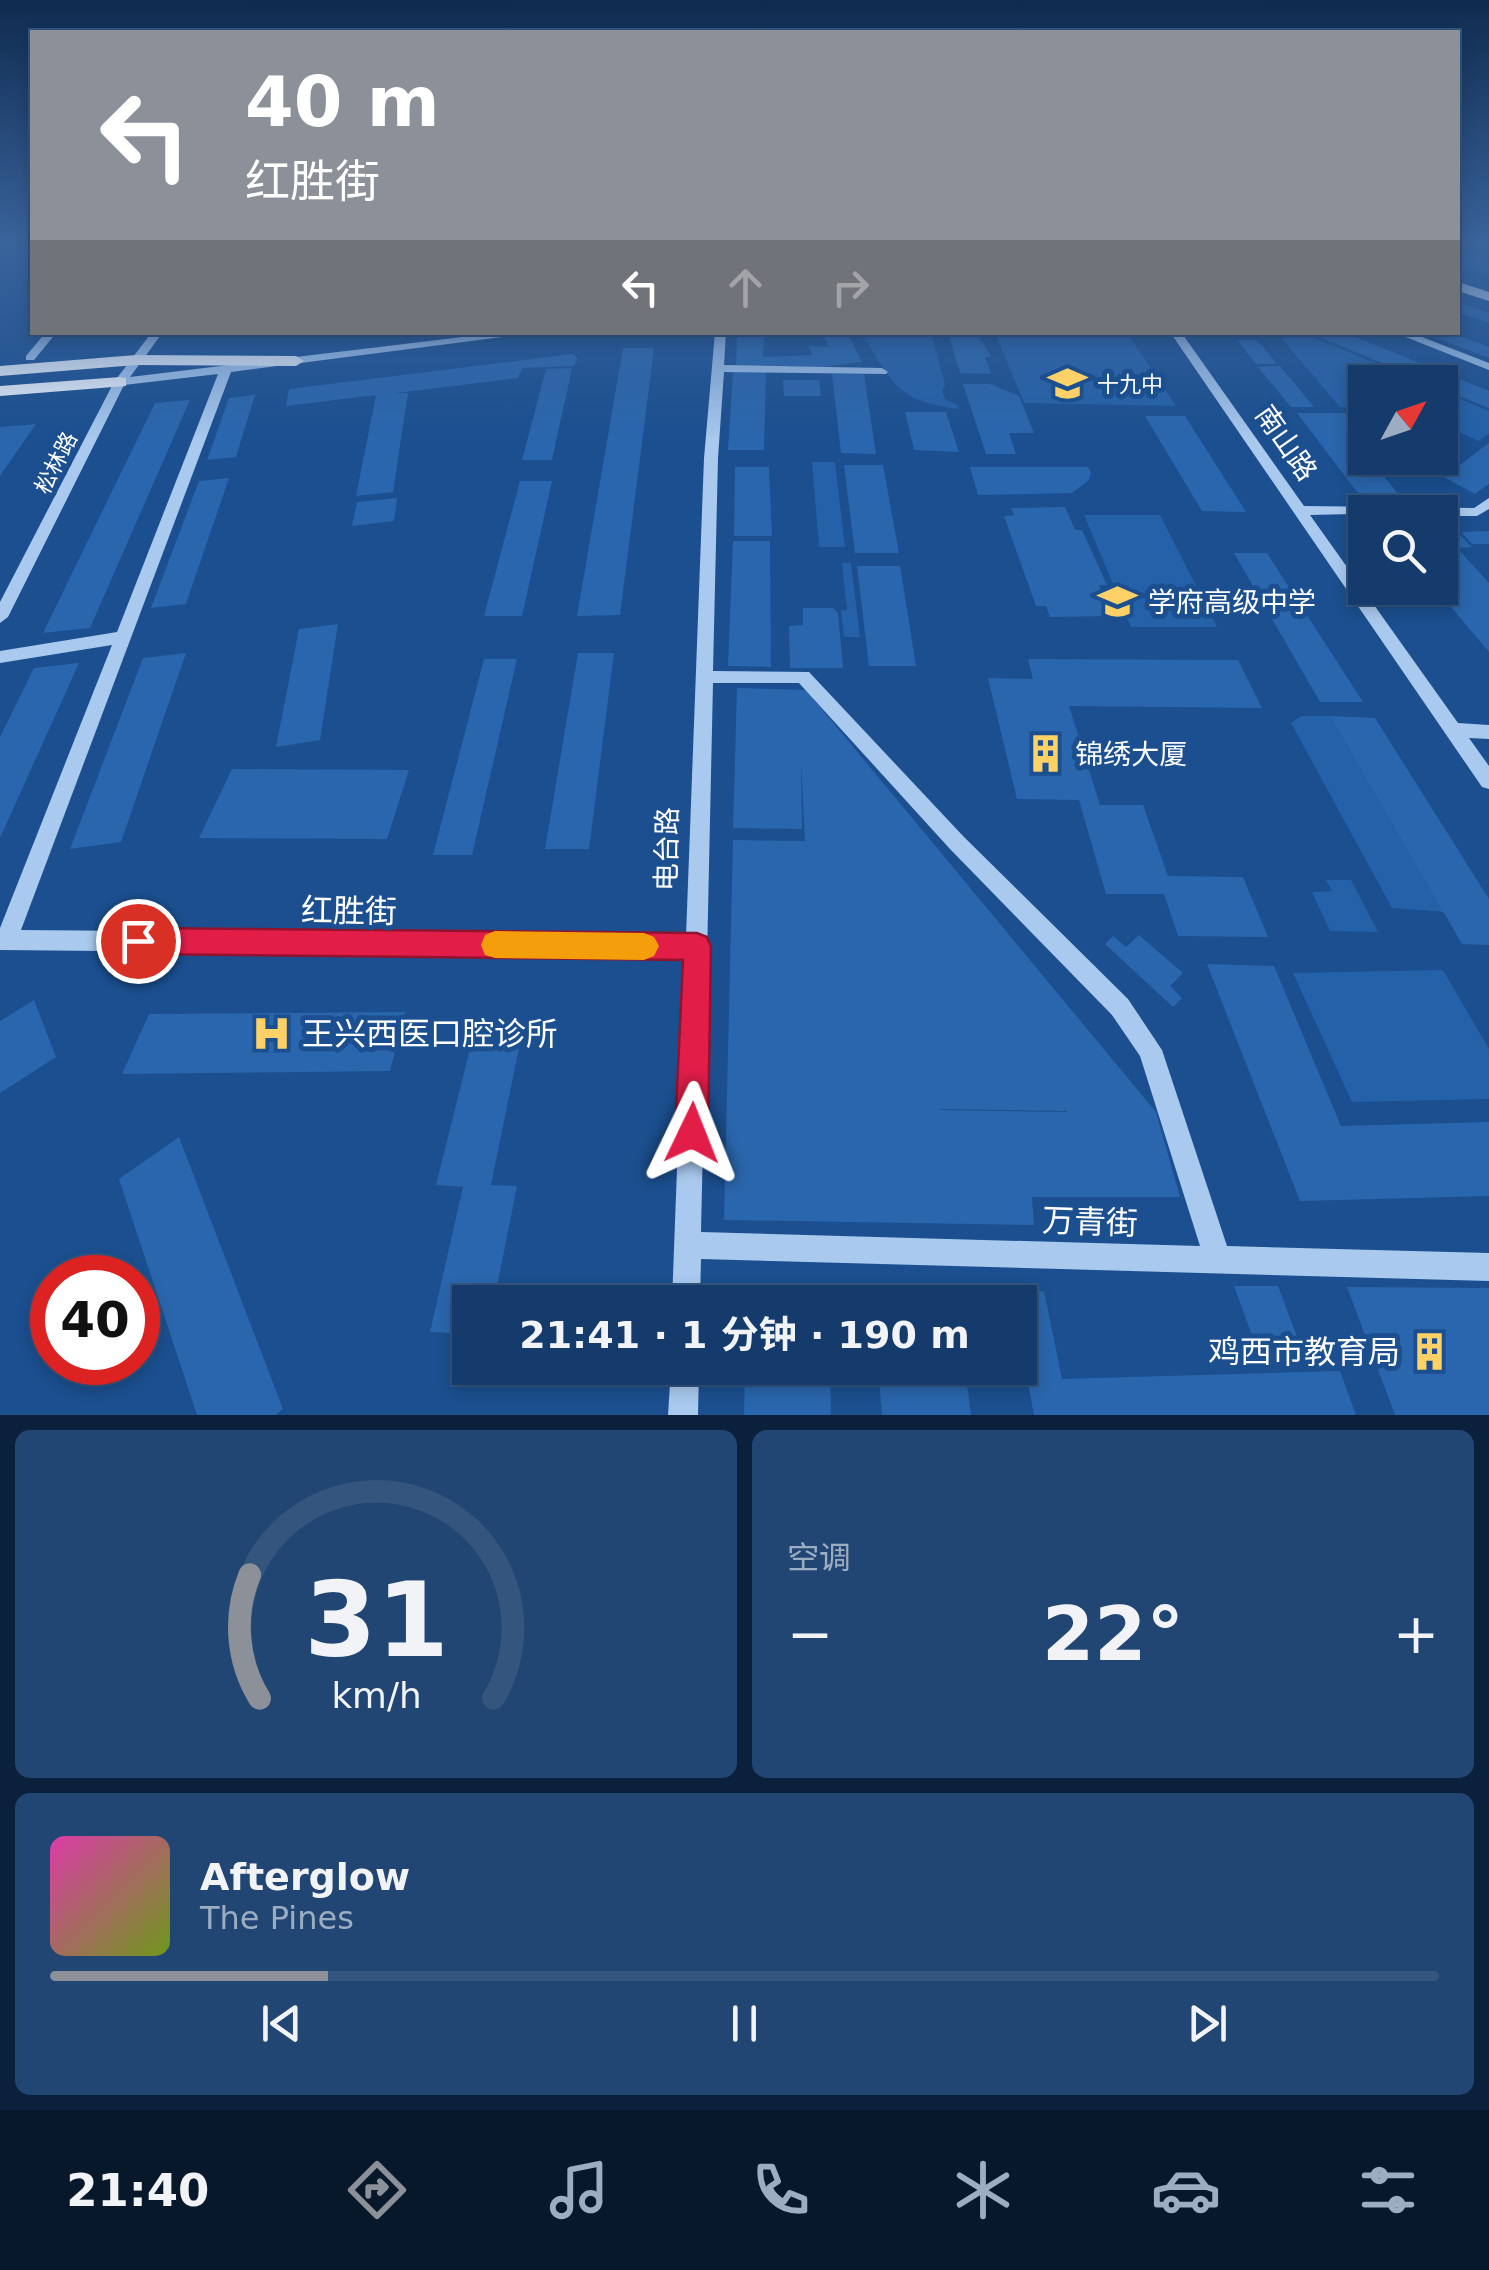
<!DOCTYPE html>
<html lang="zh">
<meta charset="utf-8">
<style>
body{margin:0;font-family:"DejaVu Sans","Noto Sans SC",sans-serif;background:#214673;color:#f1f3f6;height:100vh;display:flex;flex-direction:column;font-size:38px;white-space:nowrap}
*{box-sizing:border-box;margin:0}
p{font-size:32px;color:#9dadc1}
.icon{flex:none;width:55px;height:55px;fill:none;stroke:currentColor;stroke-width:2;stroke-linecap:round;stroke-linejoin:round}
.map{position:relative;height:1415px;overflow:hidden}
.panel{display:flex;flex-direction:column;gap:15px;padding:15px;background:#0b203b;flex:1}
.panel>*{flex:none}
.banner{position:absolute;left:30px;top:30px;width:1430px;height:305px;border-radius:0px;box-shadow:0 5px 15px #0003,0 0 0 2px #33557e;background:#8c9099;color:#fff;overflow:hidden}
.needle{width:65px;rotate:50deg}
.controls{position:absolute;left:1348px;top:365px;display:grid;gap:20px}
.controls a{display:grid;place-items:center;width:110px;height:110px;border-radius:0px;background:#143b6b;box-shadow:0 5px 15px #0003,0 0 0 2px #33557e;font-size:50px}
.speed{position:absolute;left:30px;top:1255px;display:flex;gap:20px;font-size:50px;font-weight:700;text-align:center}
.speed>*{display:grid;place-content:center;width:130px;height:130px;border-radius:50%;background:#143b6b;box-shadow:0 5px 15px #0003,0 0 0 2px #33557e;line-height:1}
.speed .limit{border:15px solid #d22;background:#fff;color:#111}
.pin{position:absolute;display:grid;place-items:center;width:85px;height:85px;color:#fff;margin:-42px;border:5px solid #fff;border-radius:50%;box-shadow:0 2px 10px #0007}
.me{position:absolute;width:110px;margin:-55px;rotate:2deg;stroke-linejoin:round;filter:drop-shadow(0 0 8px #0008)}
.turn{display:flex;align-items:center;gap:35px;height:210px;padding:0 50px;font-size:45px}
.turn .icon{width:130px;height:130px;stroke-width:2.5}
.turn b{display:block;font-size:70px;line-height:85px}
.lanes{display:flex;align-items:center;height:95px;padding:0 50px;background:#0003;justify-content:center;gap:50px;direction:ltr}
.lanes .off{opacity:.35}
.big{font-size:75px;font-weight:700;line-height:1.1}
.panel .widget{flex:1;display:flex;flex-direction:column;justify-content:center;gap:15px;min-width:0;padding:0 35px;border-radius:15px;background:#214673}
.panel .dial{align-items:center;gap:0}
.dial svg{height:260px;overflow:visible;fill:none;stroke:#33557e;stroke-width:7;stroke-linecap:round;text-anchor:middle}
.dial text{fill:#f1f3f6;stroke:none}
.song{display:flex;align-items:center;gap:30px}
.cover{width:120px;height:120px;border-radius:15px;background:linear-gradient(135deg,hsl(320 70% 55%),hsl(80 70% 35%))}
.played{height:10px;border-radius:5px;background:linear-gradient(90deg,#8c9099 20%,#33557e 20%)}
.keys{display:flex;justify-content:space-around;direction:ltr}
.heat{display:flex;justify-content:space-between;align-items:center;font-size:55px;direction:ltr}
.panel .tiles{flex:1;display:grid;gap:15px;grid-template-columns:1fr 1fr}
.widget:last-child{grid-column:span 2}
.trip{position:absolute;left:452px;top:1285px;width:585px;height:100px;border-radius:0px;background:#143b6b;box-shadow:0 5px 15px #0003,0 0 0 2px #33557e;font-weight:700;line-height:100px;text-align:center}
.tabs{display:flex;height:160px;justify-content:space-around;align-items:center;background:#08182b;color:#9dadc1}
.tabs .icon{width:70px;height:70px}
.tabs .on{color:#8c9099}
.tabs b{font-size:45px;color:#f1f3f6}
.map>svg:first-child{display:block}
.green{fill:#2461a8}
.building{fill:#2a66ad;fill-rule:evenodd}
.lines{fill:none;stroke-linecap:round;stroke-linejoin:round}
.minor{fill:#a9c9ee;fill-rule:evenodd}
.major{fill:#f0f6ff;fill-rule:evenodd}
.route{fill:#e11d48;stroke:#92132f;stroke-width:2.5}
.slow{fill:#f59e0b}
.labels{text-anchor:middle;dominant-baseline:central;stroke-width:10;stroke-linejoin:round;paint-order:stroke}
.far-poi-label{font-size:22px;fill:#fff;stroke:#1b4f8f;text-anchor:start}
.far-street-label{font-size:22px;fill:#fff;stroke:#1b4f8f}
.street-label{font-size:28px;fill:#fff;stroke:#1b4f8f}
.poi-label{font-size:28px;fill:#fff;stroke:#1b4f8f;text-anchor:start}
.near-street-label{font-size:32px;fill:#fff;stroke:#1b4f8f}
.near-poi-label{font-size:32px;fill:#fff;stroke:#1b4f8f;text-anchor:start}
</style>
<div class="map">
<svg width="1489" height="1415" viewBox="0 0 1489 1415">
<rect width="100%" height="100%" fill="#1b4f8f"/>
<path class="green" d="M861,333H931L945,385L942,390L945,399L957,405L959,409C895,401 894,383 861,333Z
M995,333H1127L1176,406L1024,403Z
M1296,333H1303L1421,382H1365V407H1340L1282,339Z
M1440,391L1489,411V434L1478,441L1440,423Z
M812,462H835L845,547H819Z
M1084,515H1160L1217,627H1131Z
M842,563H851L860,637H844L841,610H847Z
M1301,716H1330L1444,912L1392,908L1291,723Z
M1326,880H1351L1378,932L1330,931L1312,892L1332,891Z
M1443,970L1489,1049V1099L1352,1102L1293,973Z"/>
<path class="building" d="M1458,253L1489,263V274L1458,264Z
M1458,302L1489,313V323L1458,312Z
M737,332H787L764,338L763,357L812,355L809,346L829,347L822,332H847L862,362L824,367L736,366Z
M948,332H977L991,357H985L991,374L960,373Z
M1307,332H1343L1489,391V408L1440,388V382H1428Z
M1420,332H1450L1489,347V358Z
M1237,340H1257L1277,364H1256Z
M623,348H654L620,615L577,616Z
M572,354L578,358L574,366L522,368L518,378L396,393H408L393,492L356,496L376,395L286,406L289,389Z
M1280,366L1314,407H1291L1258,367Z
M572,368L552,460H522L546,369Z
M733,372H766L764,450H728Z
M832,374H864L876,454L841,453Z
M783,380H819L821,396H784Z
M963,384H990L1019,396L1034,433H1009L1016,454H986Z
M255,395L236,457L207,460L229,398Z
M190,400L90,628L43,633L155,403Z
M905,412H946L959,452L914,450Z
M1297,413H1365V428L1351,429L1356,434H1349L1404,501H1364Z
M1145,416H1185L1246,512L1202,511Z
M36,424L0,476V427Z
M1489,443V484L1475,494L1444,477Z
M844,465H883L899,553H855Z
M735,467H769L772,536H734Z
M970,467H1088L1091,472L1089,480L1072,493L978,495Z
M229,478L186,604L151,608L199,481Z
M520,481H552L522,616H484Z
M397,498L394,521L352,526L357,502Z
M1065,507L1075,530H1082L1107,585H1099L1112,616L1050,617L1046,606H1036L1004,516L1014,515L1011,508Z
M1489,531V544H1472L1461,532Z
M1440,532H1457L1472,547L1457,548L1489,583V652L1435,588H1440Z
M733,541H770L771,667L728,666Z
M1234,553H1267L1363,702H1320Z
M857,566H900L916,666H869Z
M803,608H833L838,613L843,668H790L789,626L803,625Z
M338,624L320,740L276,747L299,629Z
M186,653L121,842L70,849L143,658Z
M578,653H614L589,849H545Z
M484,659H517L472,855H433Z
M1028,659L1238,660L1262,708L1069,706L1100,805H1143L1168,876L1243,877L1268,937L1178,936L1164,894H1106L1079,800L1017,799L988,678L1033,679Z
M79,663L0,838V737L34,668Z
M737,688L806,690L1156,1112L1180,1197H1032L1034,1225L724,1220L733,840L805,841L801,761L802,829L733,828ZM940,1109L1067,1111V1112L940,1110Z
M1330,716L1375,718L1489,899V945L1462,944Z
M232,769L409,770L387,839L199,838Z
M1139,935L1183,973L1170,986L1182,998L1173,1007L1105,944L1113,936L1126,947Z
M1207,964L1274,966L1341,1126L1489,1122V1196L1300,1201Z
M34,1000L56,1057L0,1093V1021Z
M405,1012L390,1071L122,1074L149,1014Z
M471,1045L519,1048L491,1185L517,1186L494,1302H470V1334L430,1332L463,1187L436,1185Z
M179,1137L283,1409L276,1415H197L119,1179Z
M1234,1286H1278L1303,1353L1257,1349Z
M1347,1287L1489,1288V1415H1395Z
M1044,1291L1062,1379L1340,1371L1356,1415H1034L1020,1342V1302H1013L1011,1292Z
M745,1368H830L831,1415H744Z
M878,1368H965L971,1415H882Z"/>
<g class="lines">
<path class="minor" d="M46,332H57L34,360H26V356Z
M152,332H163L130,377L504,332H541L231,372L21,930L686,936L704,458L715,332H726L724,365L882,368L888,372L886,374L724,372L718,458L713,671L809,672L964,837L1128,999L1162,1050L1227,1246L1489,1253V1281L701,1259L700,1302H672L685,957L0,950V928L112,645L0,663V651L117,632L218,374L124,385L8,617L0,623V602L114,382ZM713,683H799L950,849L1112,1015L1140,1056L1200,1246L701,1232Z
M1170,332H1181L1304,506L1474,508L1489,498V509L1477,516H1440V512L1310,515L1458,723L1489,725V739L1469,738L1489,766V789L1482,787Z
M1393,332H1409L1489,363V370Z
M671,1368H699L698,1415H668Z"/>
<path class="major" d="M1458,282L1489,292V301L1458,291Z
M136,355L296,356L304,361L296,366L136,365L0,376V366Z
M120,377L126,378V386L0,396V386Z"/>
</g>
<linearGradient id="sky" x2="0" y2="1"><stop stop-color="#0f2b4f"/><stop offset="0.55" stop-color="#39639b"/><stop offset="1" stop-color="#39639b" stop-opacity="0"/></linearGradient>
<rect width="1489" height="440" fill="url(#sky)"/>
<path class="route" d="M138,928L697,933L707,937L711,947L708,1133L703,1145L692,1149L680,1145L675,1133L683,960L138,954L128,950L124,941L128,932Z"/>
<path class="slow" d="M495,931L644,933L654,937L659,946L654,956L644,960L495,958L485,955L481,945L485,935Z"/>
<defs>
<symbol id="school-bare" viewBox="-9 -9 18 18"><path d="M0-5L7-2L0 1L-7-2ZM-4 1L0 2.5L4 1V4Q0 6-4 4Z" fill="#ffd166" stroke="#1b4f8f" stroke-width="2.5" paint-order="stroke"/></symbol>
<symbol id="building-bare" viewBox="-9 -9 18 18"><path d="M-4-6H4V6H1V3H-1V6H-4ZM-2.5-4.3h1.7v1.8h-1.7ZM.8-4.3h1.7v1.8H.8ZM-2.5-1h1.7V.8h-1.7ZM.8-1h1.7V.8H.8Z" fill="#ffd166" stroke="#1b4f8f" stroke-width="2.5" paint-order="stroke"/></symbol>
<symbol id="hospital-bare" viewBox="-9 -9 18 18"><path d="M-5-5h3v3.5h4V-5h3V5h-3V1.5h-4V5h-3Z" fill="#ffd166" stroke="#1b4f8f" stroke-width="2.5" paint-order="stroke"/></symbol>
</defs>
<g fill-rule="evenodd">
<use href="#school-bare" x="1040" y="356" width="55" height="55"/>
<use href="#school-bare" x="1090" y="574" width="55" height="55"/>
<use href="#building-bare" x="1018" y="726" width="55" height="55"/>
<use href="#hospital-bare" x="244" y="1006" width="55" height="55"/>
<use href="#building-bare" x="1402" y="1324" width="55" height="55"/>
</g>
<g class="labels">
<g class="far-poi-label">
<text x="1097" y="384">十九中</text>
</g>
<g class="far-street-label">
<text transform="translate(56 463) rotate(-63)">松林路</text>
</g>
<g class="street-label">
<text transform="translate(1286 443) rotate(55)">南山路</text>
<text transform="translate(667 849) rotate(-89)">电台路</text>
</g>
<g class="poi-label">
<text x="1148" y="602">学府高级中学</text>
<text x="1075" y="754">锦绣大厦</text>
</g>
<g class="near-street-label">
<text transform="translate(349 911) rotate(1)">红胜街</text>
<text transform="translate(1090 1222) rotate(2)">万青街</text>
</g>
<g class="near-poi-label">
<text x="302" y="1034">王兴西医口腔诊所</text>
<text x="1400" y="1352" text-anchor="end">鸡西市教育局</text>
</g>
</g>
</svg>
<div class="controls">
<a><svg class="needle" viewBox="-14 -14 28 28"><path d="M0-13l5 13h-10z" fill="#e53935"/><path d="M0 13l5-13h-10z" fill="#9dadc1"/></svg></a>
<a><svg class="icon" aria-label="search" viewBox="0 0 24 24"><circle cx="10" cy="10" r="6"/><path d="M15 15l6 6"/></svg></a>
</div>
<div class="speed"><div class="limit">40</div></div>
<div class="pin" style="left:138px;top:941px;background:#d93025"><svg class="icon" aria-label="arrive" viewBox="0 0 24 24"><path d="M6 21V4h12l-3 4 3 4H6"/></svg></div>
<svg class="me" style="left:692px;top:1133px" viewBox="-20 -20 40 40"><path d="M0-17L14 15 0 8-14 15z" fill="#e11d48" stroke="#fff" stroke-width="4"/></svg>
<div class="trip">21:41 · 1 分钟 · 190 m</div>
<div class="banner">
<div class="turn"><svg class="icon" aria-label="left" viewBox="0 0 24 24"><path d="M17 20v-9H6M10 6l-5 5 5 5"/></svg><div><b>40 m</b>红胜街</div></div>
<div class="lanes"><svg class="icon" aria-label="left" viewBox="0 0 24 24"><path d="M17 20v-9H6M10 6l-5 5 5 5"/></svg><svg class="icon off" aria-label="ahead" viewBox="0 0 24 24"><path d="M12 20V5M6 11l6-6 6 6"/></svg><svg class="icon off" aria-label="right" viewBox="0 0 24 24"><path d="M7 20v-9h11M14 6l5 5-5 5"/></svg></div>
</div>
</div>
<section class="panel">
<div class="tiles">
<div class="widget dial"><svg viewBox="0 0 100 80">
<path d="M14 69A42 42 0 1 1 86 69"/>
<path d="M14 69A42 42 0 0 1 11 31" stroke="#8c9099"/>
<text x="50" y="56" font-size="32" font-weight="700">31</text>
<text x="50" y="72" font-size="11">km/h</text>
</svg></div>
<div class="widget"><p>空调</p>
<div class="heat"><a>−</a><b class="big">22°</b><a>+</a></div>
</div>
<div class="widget">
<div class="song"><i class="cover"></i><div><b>Afterglow</b><p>The Pines</p></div></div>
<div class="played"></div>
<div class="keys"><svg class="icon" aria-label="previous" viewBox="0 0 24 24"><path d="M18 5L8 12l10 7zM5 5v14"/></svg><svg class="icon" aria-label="pause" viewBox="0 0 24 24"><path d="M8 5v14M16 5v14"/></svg><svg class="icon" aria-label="next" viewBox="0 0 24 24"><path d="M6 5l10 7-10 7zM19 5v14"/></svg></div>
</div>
</div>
</section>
<nav class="tabs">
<b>21:40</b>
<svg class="icon on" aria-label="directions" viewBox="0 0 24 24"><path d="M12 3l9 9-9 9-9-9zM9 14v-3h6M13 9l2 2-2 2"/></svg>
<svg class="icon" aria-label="music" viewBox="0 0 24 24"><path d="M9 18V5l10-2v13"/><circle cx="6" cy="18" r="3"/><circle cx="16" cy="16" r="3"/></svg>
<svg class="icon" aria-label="phone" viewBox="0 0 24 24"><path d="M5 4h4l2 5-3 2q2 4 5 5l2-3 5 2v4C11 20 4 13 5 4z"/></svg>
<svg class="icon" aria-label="climate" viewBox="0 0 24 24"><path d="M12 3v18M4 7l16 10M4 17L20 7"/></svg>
<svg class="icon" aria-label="car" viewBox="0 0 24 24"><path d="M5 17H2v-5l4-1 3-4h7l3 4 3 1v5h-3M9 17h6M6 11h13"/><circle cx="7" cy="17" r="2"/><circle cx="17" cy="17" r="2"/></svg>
<svg class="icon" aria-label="filters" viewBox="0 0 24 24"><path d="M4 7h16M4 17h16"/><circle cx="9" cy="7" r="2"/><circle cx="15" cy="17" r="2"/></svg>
</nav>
